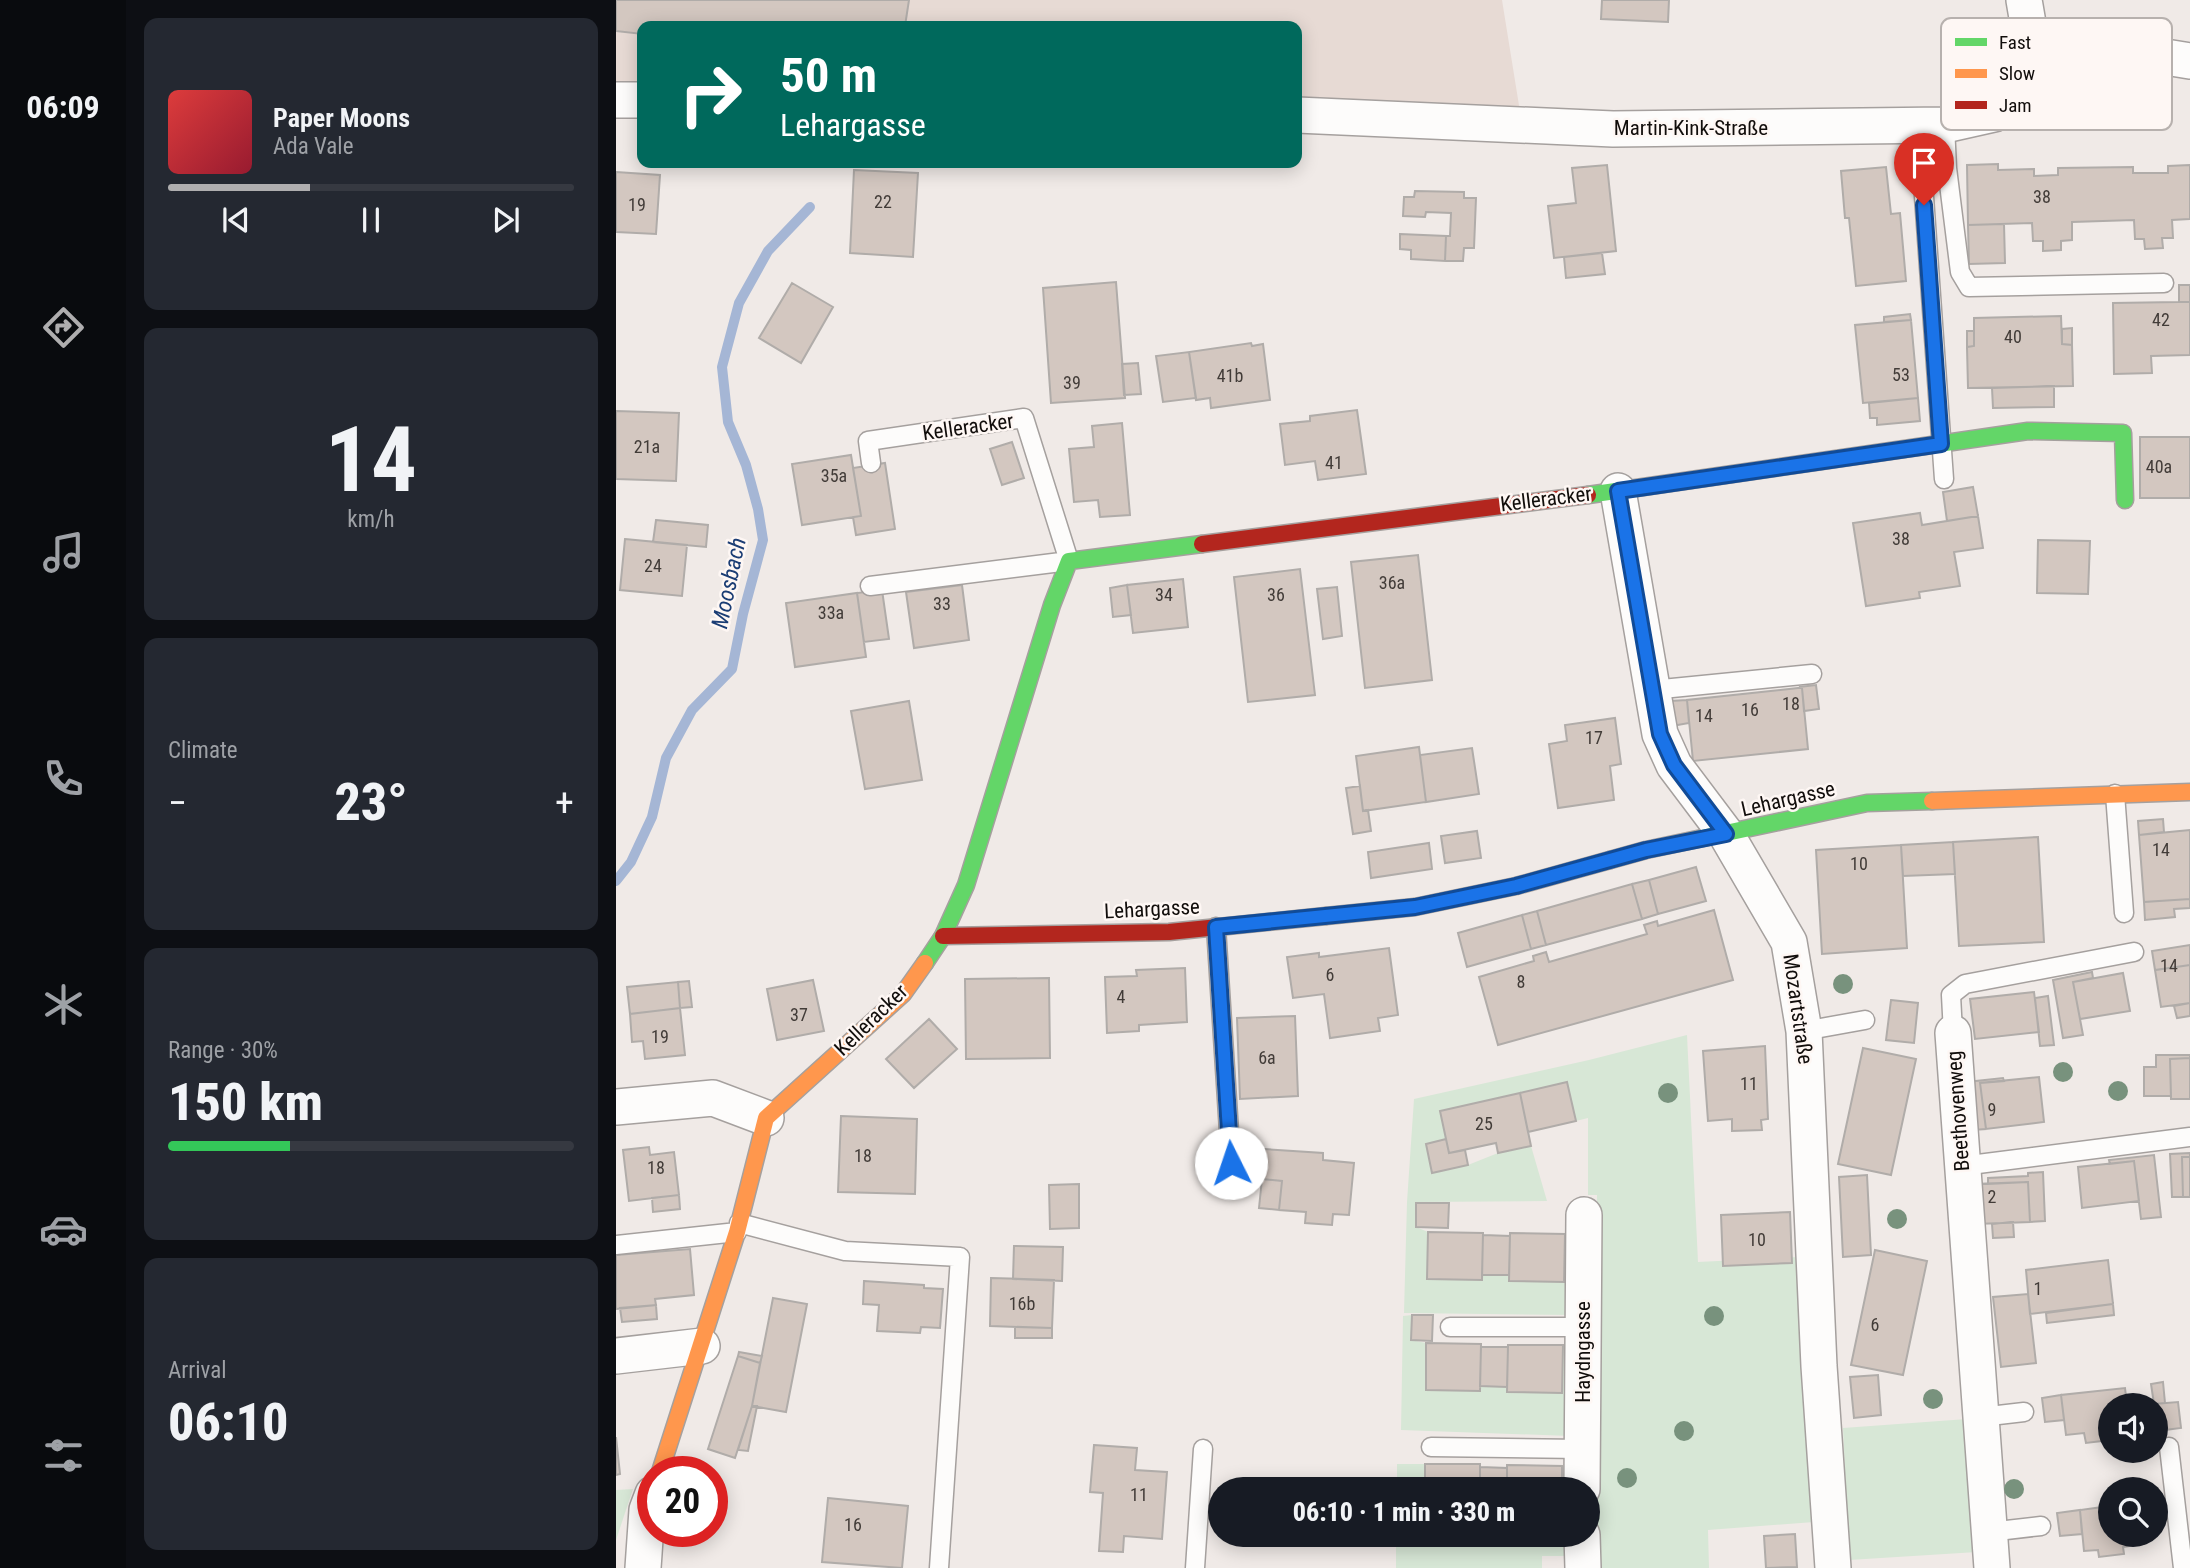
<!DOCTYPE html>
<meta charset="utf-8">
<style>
body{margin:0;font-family:"Roboto Condensed",sans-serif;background:#242831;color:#f1f3f6;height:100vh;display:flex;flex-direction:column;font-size:26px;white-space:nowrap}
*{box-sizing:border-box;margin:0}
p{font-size:23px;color:#9ea1a6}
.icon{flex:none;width:38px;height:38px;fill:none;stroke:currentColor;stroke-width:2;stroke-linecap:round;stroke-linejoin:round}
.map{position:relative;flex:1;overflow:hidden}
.sheet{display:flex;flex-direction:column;gap:18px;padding:18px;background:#0d0f14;width:490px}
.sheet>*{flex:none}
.top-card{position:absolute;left:21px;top:21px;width:665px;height:147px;border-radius:14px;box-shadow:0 4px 18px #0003;background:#00695c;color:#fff;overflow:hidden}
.controls{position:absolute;left:1482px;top:1393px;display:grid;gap:14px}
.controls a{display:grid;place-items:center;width:70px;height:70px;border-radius:50%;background:#171b24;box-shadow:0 4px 18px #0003;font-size:35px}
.speed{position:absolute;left:21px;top:1456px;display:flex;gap:14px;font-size:35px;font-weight:700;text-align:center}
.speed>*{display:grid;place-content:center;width:91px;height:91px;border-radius:50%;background:#171b24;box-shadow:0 4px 18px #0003;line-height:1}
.speed .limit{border:10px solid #d22;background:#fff;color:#111}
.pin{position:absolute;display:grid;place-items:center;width:60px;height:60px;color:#fff;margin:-72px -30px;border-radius:50% 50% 50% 0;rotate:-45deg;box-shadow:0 0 7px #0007}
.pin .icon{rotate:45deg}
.me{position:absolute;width:77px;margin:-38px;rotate:356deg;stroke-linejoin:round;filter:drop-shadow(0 0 5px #0008)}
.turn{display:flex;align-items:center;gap:24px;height:147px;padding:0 28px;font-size:32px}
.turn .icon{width:91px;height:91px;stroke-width:2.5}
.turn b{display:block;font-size:49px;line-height:60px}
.big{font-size:52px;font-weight:800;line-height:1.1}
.sheet .widget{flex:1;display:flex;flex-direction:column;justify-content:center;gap:10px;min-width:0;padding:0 24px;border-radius:14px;background:#242831}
.sheet .dial{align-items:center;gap:0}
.dial b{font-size:91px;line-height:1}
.song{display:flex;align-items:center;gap:21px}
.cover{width:84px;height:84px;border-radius:10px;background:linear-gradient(135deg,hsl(0 70% 55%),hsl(350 70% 35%))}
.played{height:7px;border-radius:4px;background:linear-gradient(90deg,#afaeaf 35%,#363941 35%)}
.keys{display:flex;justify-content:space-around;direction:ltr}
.heat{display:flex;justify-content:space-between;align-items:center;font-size:38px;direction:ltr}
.charge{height:10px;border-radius:5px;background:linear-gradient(90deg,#34c759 30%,#363941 0)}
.trip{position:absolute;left:592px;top:1477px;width:392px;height:70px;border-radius:35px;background:#171b24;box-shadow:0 4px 18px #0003;font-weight:800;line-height:70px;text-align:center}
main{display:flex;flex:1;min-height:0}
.dock{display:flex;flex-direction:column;width:126px;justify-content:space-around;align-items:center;background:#090b0e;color:#9ea1a6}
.dock .icon{width:49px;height:49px}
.dock .current{color:#afaeaf}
.dock b{font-size:32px;color:#f1f3f6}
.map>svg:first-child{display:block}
.built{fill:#e7dad4}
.green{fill:#d7e7d6}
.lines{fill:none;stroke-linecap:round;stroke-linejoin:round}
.stream{stroke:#a5b6d5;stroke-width:10}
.building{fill:#d3c7c0;stroke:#b0aca9;stroke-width:2}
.lane-casing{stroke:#a5a09e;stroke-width:21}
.street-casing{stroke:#a5a09e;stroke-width:38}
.fast-casing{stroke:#a5a09e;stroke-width:19}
.slow-casing{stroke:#a5a09e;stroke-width:19}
.jam-casing{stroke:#a5a09e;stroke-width:19}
.lane{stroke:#fdfcfb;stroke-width:18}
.street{stroke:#fdfcfb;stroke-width:35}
.fast{stroke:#63d668;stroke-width:16}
.slow{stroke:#ff974d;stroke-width:16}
.jam{stroke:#b3261e;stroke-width:16}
.tree{fill:#78927d}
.route-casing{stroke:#114b97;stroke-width:18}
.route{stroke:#1a73e8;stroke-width:12}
.labels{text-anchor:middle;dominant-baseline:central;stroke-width:5;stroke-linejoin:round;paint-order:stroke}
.number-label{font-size:18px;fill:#423c38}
.street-label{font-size:21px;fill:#110d0b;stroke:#fef7f4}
.water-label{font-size:23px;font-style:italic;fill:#1b3d74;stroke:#fef7f4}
.key{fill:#fef7f4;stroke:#b7b1ae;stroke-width:2}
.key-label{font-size:19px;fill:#110d0b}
</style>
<main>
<nav class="dock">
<b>06:09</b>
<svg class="icon current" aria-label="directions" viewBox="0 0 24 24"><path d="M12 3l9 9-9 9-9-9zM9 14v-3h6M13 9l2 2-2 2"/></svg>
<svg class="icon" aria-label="music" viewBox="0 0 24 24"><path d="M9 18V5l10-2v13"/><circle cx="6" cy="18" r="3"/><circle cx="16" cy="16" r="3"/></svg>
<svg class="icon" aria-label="phone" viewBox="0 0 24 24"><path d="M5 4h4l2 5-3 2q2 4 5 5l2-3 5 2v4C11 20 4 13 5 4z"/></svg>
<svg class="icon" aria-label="climate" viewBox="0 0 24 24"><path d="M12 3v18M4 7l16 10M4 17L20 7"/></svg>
<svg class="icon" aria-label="car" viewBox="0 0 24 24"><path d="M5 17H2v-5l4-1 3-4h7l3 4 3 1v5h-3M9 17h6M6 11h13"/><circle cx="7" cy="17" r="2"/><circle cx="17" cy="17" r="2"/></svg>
<svg class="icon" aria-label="filters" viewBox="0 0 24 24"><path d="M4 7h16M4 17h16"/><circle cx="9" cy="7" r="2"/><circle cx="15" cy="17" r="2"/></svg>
</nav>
<section class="sheet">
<div class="widget">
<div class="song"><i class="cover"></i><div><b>Paper Moons</b><p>Ada Vale</p></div></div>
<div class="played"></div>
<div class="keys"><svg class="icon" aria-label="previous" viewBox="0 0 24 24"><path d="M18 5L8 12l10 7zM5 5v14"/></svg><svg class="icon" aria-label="pause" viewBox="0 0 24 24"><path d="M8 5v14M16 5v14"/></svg><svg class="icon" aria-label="next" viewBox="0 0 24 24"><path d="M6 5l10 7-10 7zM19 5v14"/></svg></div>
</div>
<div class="widget dial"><b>14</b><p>km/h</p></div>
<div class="widget"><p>Climate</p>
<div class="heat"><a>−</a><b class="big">23°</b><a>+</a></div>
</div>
<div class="widget"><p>Range · 30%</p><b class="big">150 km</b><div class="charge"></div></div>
<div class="widget"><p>Arrival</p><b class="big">06:10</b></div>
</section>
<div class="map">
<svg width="1574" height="1568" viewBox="0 0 1574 1568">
<rect width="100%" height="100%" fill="#f0eae7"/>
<path class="built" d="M0,0H886L906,124L681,115V26H26V100H0Z"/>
<path class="green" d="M1071,1035L1082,1262L1182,1257L1198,1522L1092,1530L1093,1568H977L981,1195H972V1118L960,1121L951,1082L824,1111L830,1139L810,1144L816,1173L852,1165L882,1153L915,1146L931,1201L799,1202L800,1227L812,1232L811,1278L866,1280V1275H893L948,1281L949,1234H956L955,1315L788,1313L791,1202L798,1099L973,1060Z
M796,1315L795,1340L810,1343V1390L864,1391V1386L891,1387L892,1392L946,1393L947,1345L954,1351V1436L785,1430L787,1316Z
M1351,1419L1361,1552L1233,1560L1227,1428Z
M781,1464H809V1489H781Z
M17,1489L0,1540V1490Z
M780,1535H955V1556H926V1568H780Z"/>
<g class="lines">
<path class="stream" d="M0,881L15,862L36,817L50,758L76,710L116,669L127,614L147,540L142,509L130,465L112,422L106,367L123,303L152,251L194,207"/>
</g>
<path class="building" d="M0,0H293L289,26H26V34L0,31Z
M986,0H1053L1052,22L985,19Z
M1382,164V170L1418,169V176L1442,175V168L1517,167V173H1552V166L1574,165V219L1556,220L1557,238H1546L1547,248L1529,249L1528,239H1519L1518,220L1456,222V240L1445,241V250L1427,251V241H1417L1416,223L1352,225L1351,165Z
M991,165L1000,251L938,258L932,206L960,203L956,168Z
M1270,167L1275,214L1284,213L1290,281L1240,286L1233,218H1229L1225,171Z
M238,170L302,173L297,257L234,253Z
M0,172L44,175L40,234L0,232Z
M799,191L848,192V198H860L858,248H848L847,261H829L830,236H834L835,213L810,212L809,217L787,216L788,197H798Z
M1388,224L1389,263L1353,264L1352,225Z
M784,234L830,236L829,261L795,259V250L784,249Z
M986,253L989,274L950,278L948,257Z
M500,282L509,398L435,403L427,288Z
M176,283L217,307L185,363L143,338Z
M1563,285H1574V302H1563Z
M1563,302H1574V355L1535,356L1536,373L1498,374L1497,303Z
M1294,314L1295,320L1268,322V317Z
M1445,316L1446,344L1456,345L1457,386L1352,388L1351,347L1358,346V318Z
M1295,320L1302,398L1247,403L1239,325Z
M1456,328V345L1446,344V329Z
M1351,331H1358V346L1351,347Z
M635,343L636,346L647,344L654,400L595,408L594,398L580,400L573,352Z
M573,352L580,398L547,402L540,356Z
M522,363L525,394L508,395L506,364Z
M1438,386V407L1377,408L1376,388Z
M1302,398L1304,421L1261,425V418H1254L1253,403Z
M741,410L750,474L702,480L699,461L669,465L664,424L694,421V416Z
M0,411L63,413L60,481L0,479Z
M506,423L514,515L484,517L482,500L458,502L453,449L478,447L476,426Z
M1524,437H1574V498H1524Z
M396,442L408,478L386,485L374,449Z
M235,455L245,516L186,525L176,464Z
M269,463L279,529L240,535L237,517L245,516L237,468Z
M1357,487L1362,516L1331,521L1327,492Z
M1304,513L1306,525L1362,516L1367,548L1338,552L1344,586L1303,592L1304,598L1250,606L1237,523Z
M40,520L92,525L90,547L37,542Z
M9,539L71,545L66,596L4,590Z
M1422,540L1474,541L1472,594L1421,593Z
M802,555L816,680L749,688L735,562Z
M684,569L699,695L632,702L618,577Z
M567,579L572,627L517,633L511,585Z
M346,585L353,640L298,648L290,592Z
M511,585L515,615L497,617L494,588Z
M721,587L726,636L707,639L701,589Z
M266,590L273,639L248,642L241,593Z
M241,593L250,657L179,667L170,603Z
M1200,685L1203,709L1188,711L1186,688L1183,687Z
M1182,688H1186L1192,749L1077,761L1071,700Z
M1071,700L1073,723L1056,726L1054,701Z
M293,701L306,780L249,789L235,711Z
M999,718L1005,764L994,766L998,800L942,808L933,744L951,741L949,725Z
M803,747L810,802L747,811L740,756Z
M856,748L863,794L810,802L804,755Z
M744,786L747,811L752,810L755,831L737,834L730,788Z
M1547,819L1548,832L1523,835L1522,821Z
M1574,830V899L1528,902L1523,835Z
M861,831L865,858L829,863L825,836Z
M1422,837L1428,942L1343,946L1337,842Z
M1337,842L1339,874L1287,876L1285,845Z
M813,843L816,869L755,878L752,852Z
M1285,845L1291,948L1206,954L1200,850Z
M1080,867L1090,901L1042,914L1033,880Z
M1033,880L1042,914L1026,919L1016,884Z
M1016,884L1026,919L930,945L921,911Z
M1574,899V908L1558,909L1559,917L1529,920L1528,902Z
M1098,910L1117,980L882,1045L863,977L918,961L917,956L930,952L933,962L1031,934L1028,925L1041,921L1042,926Z
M921,911L930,945L915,949L906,915Z
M906,915L915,949L851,967L842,933Z
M1574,945V965L1539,970L1536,951Z
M773,948L782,1015L762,1018L764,1031L714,1038L708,994L677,998L671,957L703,953V957Z
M1574,965V1003L1545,1007L1539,970Z
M569,968L571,1022L523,1025V1031L491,1033L489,977L521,976L520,970Z
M1476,972L1477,978L1457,982L1467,1035L1447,1038L1437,980Z
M1507,973L1514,1011L1464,1019L1457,982Z
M433,978L434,1058L350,1059L349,979Z
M197,980L208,1031L161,1040L151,989Z
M73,981L76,1007L64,1008L62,982Z
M62,982L64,1008L14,1014L11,987Z
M1418,992L1423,1032L1359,1039L1354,999Z
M1432,996L1438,1045L1424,1046L1419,998Z
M1275,1000L1302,1003L1298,1043L1270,1040Z
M1574,1003V1016L1561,1018L1558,1006Z
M64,1008L69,1055L29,1059L27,1041L16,1042L14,1014Z
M679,1016L682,1096L624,1099L621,1018Z
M313,1019L341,1049L298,1088L270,1059Z
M1149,1046L1152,1119L1145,1120L1146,1130L1116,1131V1119L1092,1121L1087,1051Z
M1247,1048L1300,1059L1275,1175L1222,1164Z
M1540,1055H1574V1058L1554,1059L1555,1096H1528V1067H1540Z
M1574,1058V1099H1555L1554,1059Z
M1423,1077L1428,1122L1370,1129L1364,1083Z
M1387,1078L1388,1081L1364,1083L1370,1129L1357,1130L1351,1082Z
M951,1082L960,1121L912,1132L904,1093Z
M904,1093L915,1146L882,1153L880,1143L833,1153L824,1111Z
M225,1116L301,1119L299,1194L222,1192Z
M830,1139L833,1153L849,1150L852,1165L816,1173L810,1144Z
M33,1147L34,1155L58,1152L63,1195L13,1201L7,1150Z
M648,1149L707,1153V1160L738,1163L733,1215L717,1214L716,1225L689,1223L690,1212L663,1210L666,1181L646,1179Z
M1574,1153V1157H1566L1567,1197H1556L1554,1154Z
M1538,1155L1545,1217L1525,1219L1518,1161L1494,1164L1493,1160Z
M1566,1157H1574V1197H1567Z
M1518,1161L1523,1201L1466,1208L1462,1167Z
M1427,1172L1429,1221L1414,1222L1412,1182L1372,1184V1178L1412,1176V1173Z
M1251,1175L1255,1255L1227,1257L1223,1177Z
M646,1179L666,1181L663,1210L643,1208Z
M1412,1182L1414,1222L1360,1224L1358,1184Z
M463,1184V1228L434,1229L433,1185Z
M63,1195L64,1209L37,1212L36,1198Z
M800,1203H833L832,1228L800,1227Z
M1174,1212L1176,1263L1107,1266L1105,1215Z
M1397,1222L1398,1237L1377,1238L1376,1224Z
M812,1232L867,1233L866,1280L811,1279Z
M894,1233L949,1234L948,1282L893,1281Z
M867,1235L894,1236L893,1275H866Z
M398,1246L447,1247L446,1281L397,1279Z
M74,1249L78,1295L39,1299L40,1305L0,1309V1255Z
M1259,1250L1311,1261L1287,1375L1235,1365Z
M1492,1260L1497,1304L1414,1314L1410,1270Z
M375,1278L438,1280L436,1328L374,1326Z
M248,1281L308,1285V1288L327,1289L324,1328L305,1327L304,1333L261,1331L263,1305L247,1304Z
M1412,1294L1420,1363L1385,1367L1377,1297Z
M157,1298L191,1304L170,1412L136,1406Z
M1497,1304L1498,1315L1431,1323L1430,1313Z
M40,1305L41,1319L6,1322L4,1308Z
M796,1315H817L816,1341L795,1340Z
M399,1327L436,1328V1338H399Z
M810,1343L865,1344L864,1391L810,1390Z
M892,1345H947L946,1393L891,1392Z
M865,1347H892L891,1387L864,1386Z
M123,1352L146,1356L144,1363L122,1356Z
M122,1356L144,1363L136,1406L119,1458L92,1449Z
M1262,1375L1265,1415L1238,1418L1234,1377Z
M1547,1382L1549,1403L1538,1404L1535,1384Z
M1509,1388L1511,1405H1494V1440L1470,1443L1468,1433L1450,1435L1445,1395Z
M1445,1395L1448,1420L1429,1422L1426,1398Z
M1562,1402L1565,1428L1541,1431L1540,1405L1538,1404Z
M136,1406H141L132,1451L122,1450Z
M0,1437L4,1474L0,1475Z
M478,1445L521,1448L519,1470L551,1472L546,1539L508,1536L507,1552L483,1551L487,1493L474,1492Z
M809,1464H864V1489H809Z
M891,1465L946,1466V1489H891Z
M864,1467L891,1468V1489H864Z
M212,1498L292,1506L286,1568L206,1562Z
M1494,1506V1535H1527L1528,1544L1507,1547L1508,1554L1483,1557L1482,1550L1468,1551L1464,1510Z
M1464,1510L1466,1534L1444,1536L1441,1513Z
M1179,1534L1181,1567L1150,1568L1148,1536Z"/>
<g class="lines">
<defs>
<path id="lane" d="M1329,125L1331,168L1344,272L1353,287L1548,283
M1303,126L1328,479
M254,586L453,561L408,418L252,441L255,463
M1036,690L1196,674
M1499,794L1508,913
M600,927L615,1163
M1188,1031L1249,1020
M1337,1033L1335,995L1349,984L1518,952
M1346,1166L1574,1137
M123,1223L229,1251L344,1257L323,1568
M0,1245L121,1232
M834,1327H967
M1365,1417L1408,1412
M815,1447L966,1449
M1553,1447L1567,1568
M1373,1532L1425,1526
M579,1568L587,1449"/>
<path id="street" d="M1414,35L1574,61
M0,100H26
M681,115L997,129L1329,125L1378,114L1405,83L1414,35L1408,0
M1002,491L1044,734L1058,765L1110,834L1173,942L1188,1031L1203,1366L1217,1568
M1337,1033L1376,1568
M0,1107L97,1098L150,1118
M0,1356L86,1346
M966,1489L968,1215
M966,1535L967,1568
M27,1568L31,1510L37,1494"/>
<path id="fast" d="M972,495L1412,431L1507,433L1509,500
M994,860L1030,850L1251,803L1316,801
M309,963L327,936L350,885L436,605L453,561L586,544"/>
<path id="slow" d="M1316,801L1574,792
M710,916L799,907L900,886L994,860
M44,1472L121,1232L150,1118L287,994L309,963"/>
<path id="jam" d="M586,544L972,495
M327,936L553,932L710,916"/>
</defs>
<use href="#lane" class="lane-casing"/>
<use href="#street" class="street-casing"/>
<use href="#fast" class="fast-casing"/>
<use href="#slow" class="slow-casing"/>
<use href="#jam" class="jam-casing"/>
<use href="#lane" class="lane"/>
<use href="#street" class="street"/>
<use href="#fast" class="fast"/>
<use href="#slow" class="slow"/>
<use href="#jam" class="jam"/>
</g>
<g class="tree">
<circle cx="1227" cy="984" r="10"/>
<circle cx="1447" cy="1072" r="10"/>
<circle cx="1502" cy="1091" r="10"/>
<circle cx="1052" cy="1093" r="10"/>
<circle cx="1281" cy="1219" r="10"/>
<circle cx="1098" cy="1316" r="10"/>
<circle cx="1317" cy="1399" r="10"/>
<circle cx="1068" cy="1431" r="10"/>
<circle cx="1011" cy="1478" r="10"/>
<circle cx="1398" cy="1489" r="10"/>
</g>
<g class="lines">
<defs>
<path id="route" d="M615,1163L600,927L799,907L900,886L1030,850L1110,834L1058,765L1044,734L1002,491L1325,444L1308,205"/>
</defs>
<use href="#route" class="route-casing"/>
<use href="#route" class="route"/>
</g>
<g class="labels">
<g class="number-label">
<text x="1426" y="196">38</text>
<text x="267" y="201">22</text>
<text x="21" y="204">19</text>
<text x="1545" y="319">42</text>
<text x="1397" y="336">40</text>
<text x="1285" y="374">53</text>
<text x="614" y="375">41b</text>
<text x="456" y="382">39</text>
<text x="31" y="446">21a</text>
<text x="718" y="462">41</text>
<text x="1543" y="466">40a</text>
<text x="218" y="475">35a</text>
<text x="1285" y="538">38</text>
<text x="37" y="565">24</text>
<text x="776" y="582">36a</text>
<text x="548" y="594">34</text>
<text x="660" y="594">36</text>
<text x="326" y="603">33</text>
<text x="215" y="612">33a</text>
<text x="1175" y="703">18</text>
<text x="1134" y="709">16</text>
<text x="1088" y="715">14</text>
<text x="978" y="737">17</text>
<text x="1545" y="849">14</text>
<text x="1243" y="863">10</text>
<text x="1553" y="965">14</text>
<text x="714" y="974">6</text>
<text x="905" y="981">8</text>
<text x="505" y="996">4</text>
<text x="183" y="1014">37</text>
<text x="44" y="1036">19</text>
<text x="651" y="1057">6a</text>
<text x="1133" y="1083">11</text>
<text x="1376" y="1109">9</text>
<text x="868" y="1123">25</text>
<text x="247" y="1155">18</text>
<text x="40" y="1167">18</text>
<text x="1376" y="1196">2</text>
<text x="1141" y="1239">10</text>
<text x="1422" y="1288">1</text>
<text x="406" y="1303">16b</text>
<text x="1259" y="1324">6</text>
<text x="523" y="1494">11</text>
<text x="237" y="1524">16</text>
</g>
<g class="street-label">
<text x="1075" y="128">Martin-Kink-Straße</text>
<text transform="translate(352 427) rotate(-8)">Kelleracker</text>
<text transform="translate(930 499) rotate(-7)">Kelleracker</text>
<text transform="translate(1172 799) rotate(-13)">Lehargasse</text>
<text transform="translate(536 909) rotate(-3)">Lehargasse</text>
<text transform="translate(1182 1009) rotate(82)">Mozartstraße</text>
<text transform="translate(255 1020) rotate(-44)">Kelleracker</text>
<text transform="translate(1342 1111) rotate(-94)">Beethovenweg</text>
<text transform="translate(967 1352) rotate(-90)">Haydngasse</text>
</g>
<g class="water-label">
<text transform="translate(113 583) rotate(-78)">Moosbach</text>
</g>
</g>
<rect x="1325" y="18" width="231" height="112" rx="10" class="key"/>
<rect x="1339" y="38" width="32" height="8" fill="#63d668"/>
<rect x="1339" y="69" width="32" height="9" fill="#ff974d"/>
<rect x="1339" y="101" width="32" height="8" fill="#b3261e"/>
<g class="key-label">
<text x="1383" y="49">Fast</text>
<text x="1383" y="80">Slow</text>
<text x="1383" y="112">Jam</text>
</g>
</svg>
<div class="controls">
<a><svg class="icon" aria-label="sound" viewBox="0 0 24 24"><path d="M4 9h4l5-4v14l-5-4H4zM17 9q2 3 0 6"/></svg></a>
<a><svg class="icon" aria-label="search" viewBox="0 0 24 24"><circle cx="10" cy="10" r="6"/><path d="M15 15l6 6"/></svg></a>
</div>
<div class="speed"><div class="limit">20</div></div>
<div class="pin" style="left:1308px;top:205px;background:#d93025"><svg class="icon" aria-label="arrive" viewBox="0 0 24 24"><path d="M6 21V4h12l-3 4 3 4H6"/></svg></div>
<svg class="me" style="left:615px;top:1163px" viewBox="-20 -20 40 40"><circle r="19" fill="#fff"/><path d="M0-13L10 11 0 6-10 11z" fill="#1a73e8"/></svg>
<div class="trip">06:10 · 1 min · 330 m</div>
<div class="top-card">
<div class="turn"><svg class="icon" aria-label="right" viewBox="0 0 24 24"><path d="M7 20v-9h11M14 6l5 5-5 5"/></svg><div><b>50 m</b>Lehargasse</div></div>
</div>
</div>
</main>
